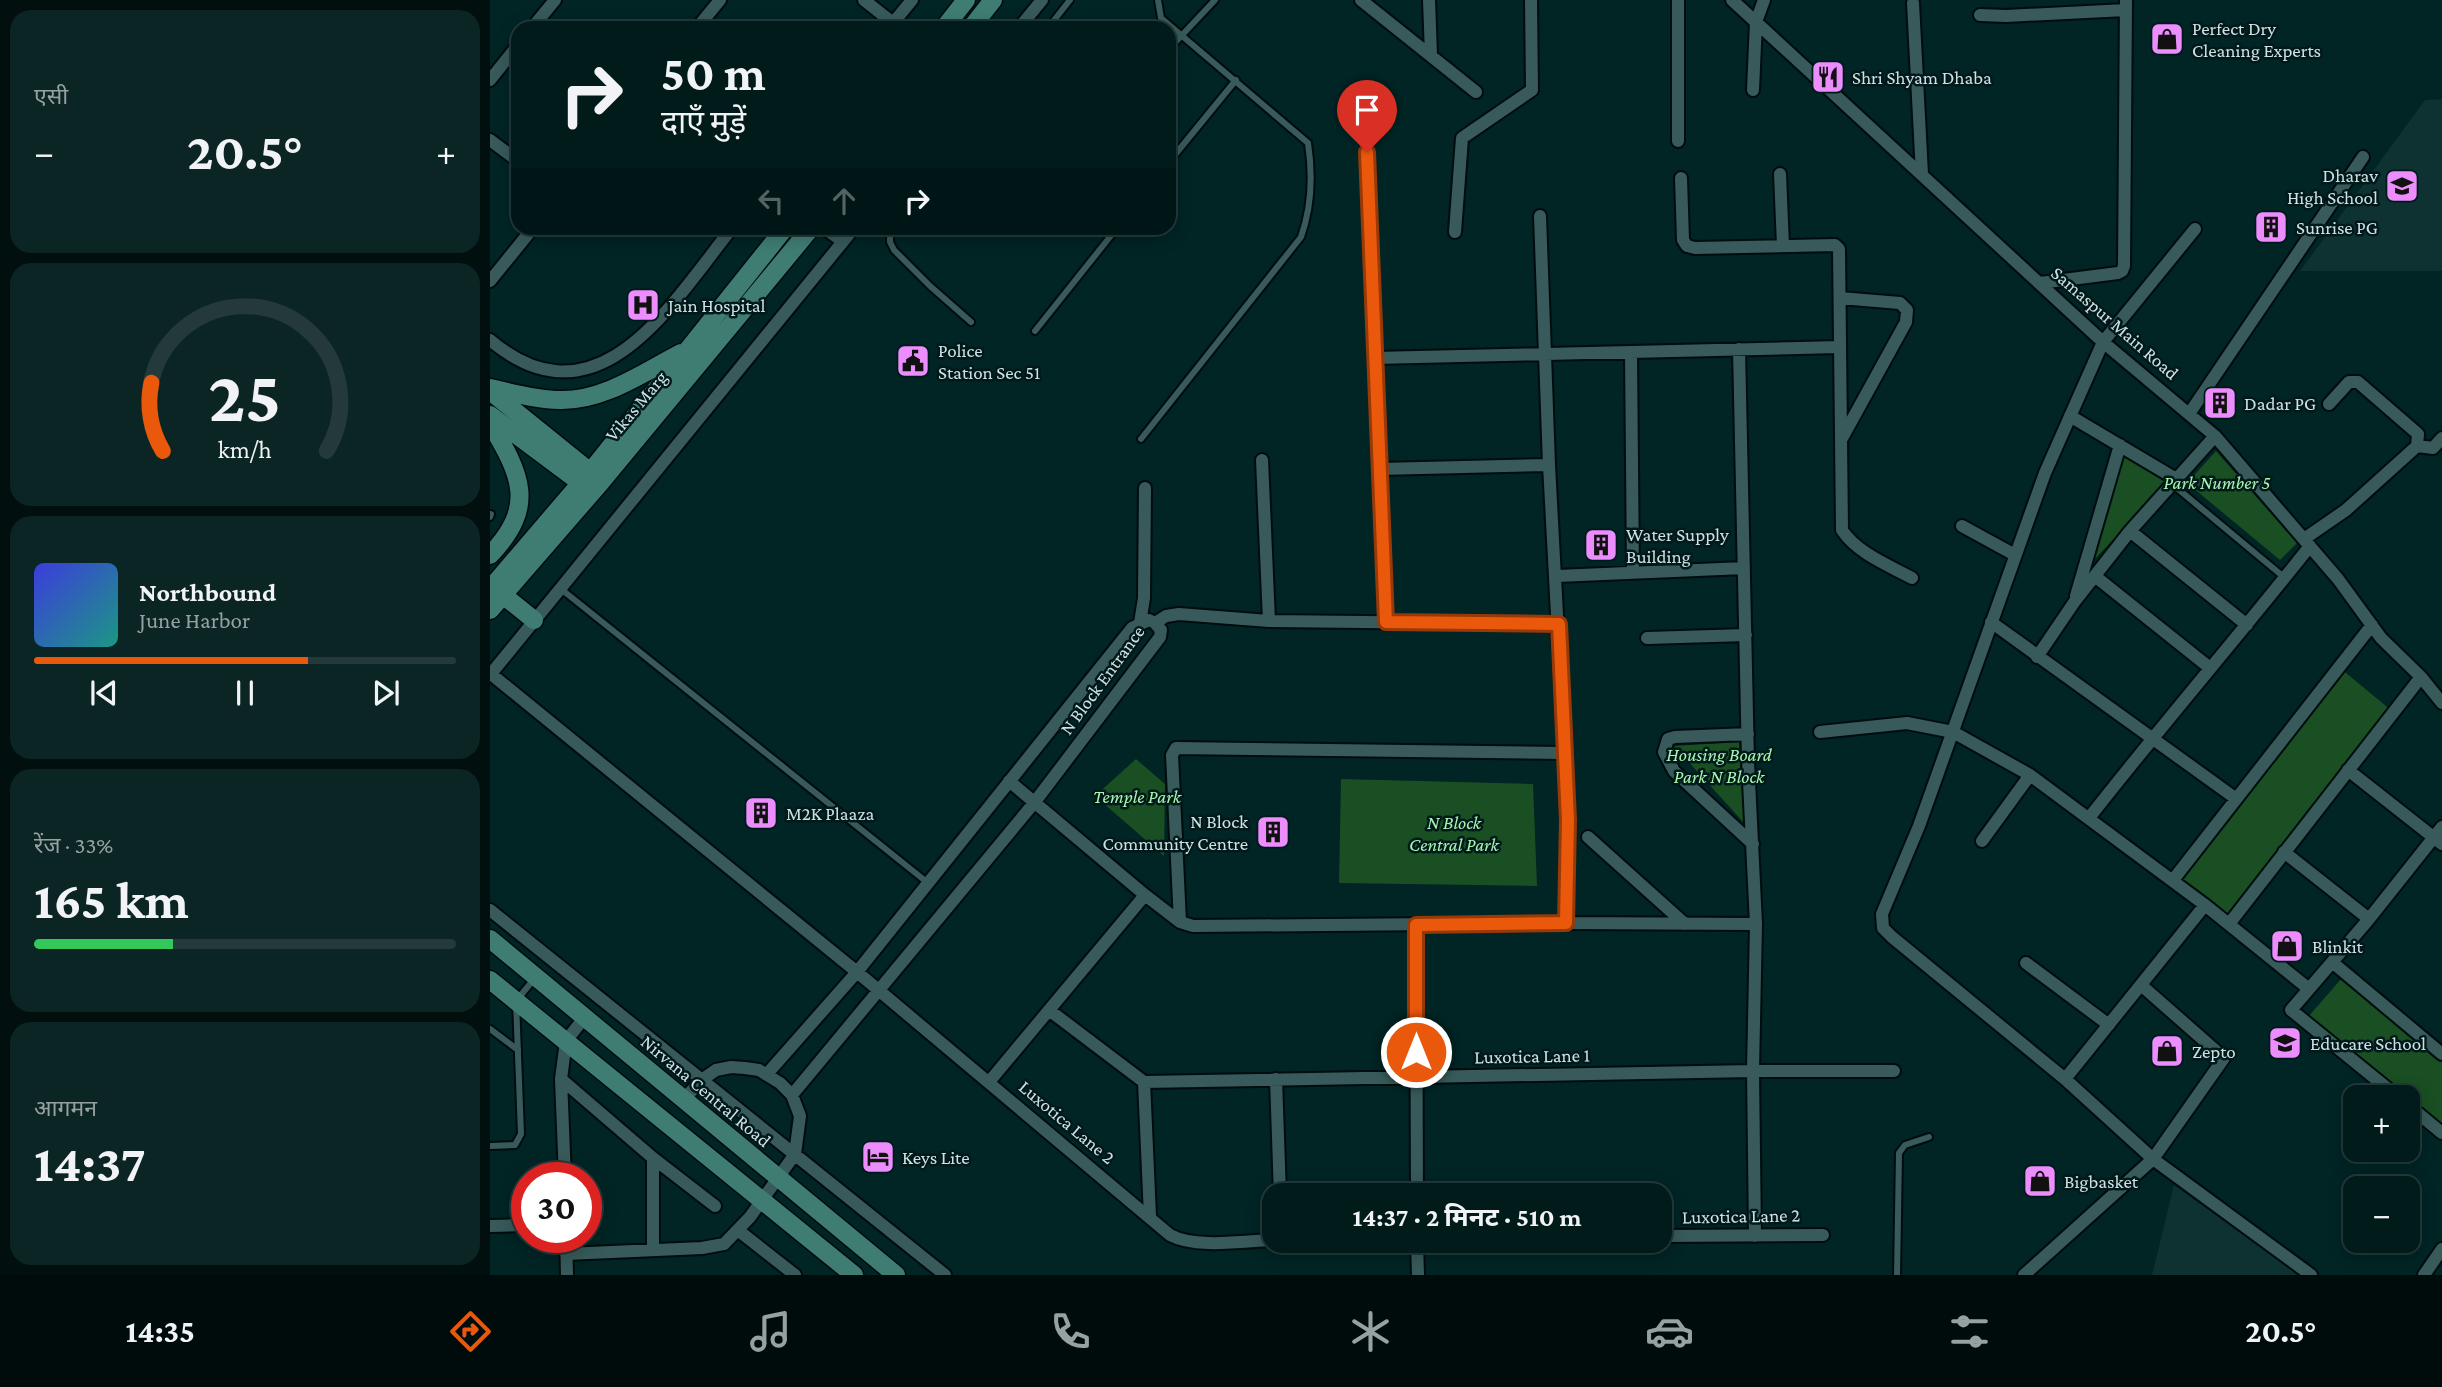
<!DOCTYPE html>
<html lang="hi">
<meta charset="utf-8">
<style>
body{margin:0;font-family:"Crimson Pro","Noto Sans Devanagari",serif;background:#0b2424;color:#f1f3f6;height:100vh;display:flex;flex-direction:column;font-size:26px;white-space:nowrap}
*{box-sizing:border-box;margin:0}
p{font-size:23px;color:#96a1a3}
.icon{flex:none;width:38px;height:38px;fill:none;stroke:currentColor;stroke-width:2;stroke-linecap:round;stroke-linejoin:round}
.map{position:relative;flex:1;overflow:hidden}
.panel{display:flex;flex-direction:column;gap:10px;padding:10px;background:#010f0f;width:490px}
.panel>*{flex:none}
.hud{position:absolute;left:21px;top:21px;width:665px;height:214px;border-radius:21px;box-shadow:0 4px 18px #0003,0 0 0 2px #23393a;background:#011b1b;color:#f1f3f6;overflow:hidden}
.buttons{position:absolute;left:1853px;top:1085px;display:grid;gap:14px}
.buttons a{display:grid;place-items:center;width:77px;height:77px;border-radius:14px;background:#011b1b;box-shadow:0 4px 18px #0003,0 0 0 2px #23393a;font-size:35px}
.speed{position:absolute;left:21px;top:1162px;display:flex;gap:14px;font-size:35px;font-weight:700;text-align:center}
.speed>*{display:grid;place-content:center;width:91px;height:91px;border-radius:50%;background:#011b1b;box-shadow:0 4px 18px #0003,0 0 0 2px #23393a;line-height:1}
.speed .limit{border:10px solid #d22;background:#fff;color:#111}
.pin{position:absolute;display:grid;place-items:center;width:60px;height:60px;color:#fff;margin:-72px -30px;border-radius:50% 50% 50% 0;rotate:-45deg;box-shadow:0 0 7px #0007}
.pin .icon{rotate:45deg}
.me{position:absolute;width:77px;margin:-38px;rotate:0deg;stroke-linejoin:round;filter:drop-shadow(0 0 5px #0008)}
.turn{display:flex;align-items:center;gap:24px;height:147px;padding:0 35px;font-size:32px}
.turn .icon{width:91px;height:91px;stroke-width:2.5}
.turn b{display:block;font-size:49px;line-height:60px}
.lanes{display:flex;align-items:center;height:66px;padding:0 35px;background:#0003;justify-content:center;gap:35px;direction:ltr}
.lanes .off{opacity:.35}
.big{font-size:52px;font-weight:700;line-height:1.1}
.panel .tile{flex:1;display:flex;flex-direction:column;justify-content:center;gap:10px;min-width:0;padding:0 24px;border-radius:21px;background:#0b2424}
.panel .dial{align-items:center;gap:0}
.dial svg{height:182px;overflow:visible;fill:none;stroke:#23393a;stroke-width:7;stroke-linecap:round;text-anchor:middle}
.dial text{fill:#f1f3f6;stroke:none}
.song{display:flex;align-items:center;gap:21px}
.cover{width:84px;height:84px;border-radius:10px;background:linear-gradient(135deg,hsl(240 70% 55%),hsl(170 70% 35%))}
.played{height:7px;border-radius:4px;background:linear-gradient(90deg,#ea580c 65%,#23393a 65%)}
.keys{display:flex;justify-content:space-around;direction:ltr}
.heat{display:flex;justify-content:space-between;align-items:center;font-size:38px;direction:ltr}
.charge{height:10px;border-radius:5px;background:linear-gradient(90deg,#34c759 33%,#23393a 0)}
.trip{position:absolute;left:772px;top:1183px;width:410px;height:70px;border-radius:21px;background:#011b1b;box-shadow:0 4px 18px #0003,0 0 0 2px #23393a;font-weight:700;line-height:70px;text-align:center}
.menu{display:flex;height:112px;justify-content:space-around;align-items:center;background:#000b0b;color:#96a1a3}
.menu .icon{width:49px;height:49px}
.menu .current{color:#ea580c}
.menu b{font-size:32px;color:#f1f3f6}
main{display:flex;flex:1;min-height:0}
.map>svg:first-child{display:block}
.built{fill:#0e3131}
.green{fill:#194f22}
.lines{fill:none;stroke-linecap:round;stroke-linejoin:round}
.lane-casing{stroke:#000c0d;stroke-width:10}
.street-casing{stroke:#000c0d;stroke-width:16}
.secondary-casing{stroke:#000c0d;stroke-width:21}
.lane{stroke:#385a5a;stroke-width:6}
.street{stroke:#385a5a;stroke-width:12}
.secondary{stroke:#3f7d73;stroke-width:18}
.route-casing{stroke:#983908;stroke-width:18}
.route{stroke:#ea580c;stroke-width:12}
.labels{text-anchor:middle;dominant-baseline:central;stroke-width:5;stroke-linejoin:round;paint-order:stroke}
.poi-label{font-size:19px;fill:#cfe2e2;stroke:#01191a;text-anchor:start}
.street-label{font-size:19px;fill:#cfe2e2;stroke:#01191a}
.park-label{font-size:19px;font-style:italic;fill:#a7f7ae;stroke:#01191a}
</style>
<main>
<section class="panel">
<div class="tile"><p>एसी</p>
<div class="heat"><a>−</a><b class="big">20.5°</b><a>+</a></div>
</div>
<div class="tile dial"><svg viewBox="0 0 100 80">
<path d="M14 69A42 42 0 1 1 86 69"/>
<path d="M14 69A42 42 0 0 1 9 39" stroke="#ea580c"/>
<text x="50" y="56" font-size="32" font-weight="700">25</text>
<text x="50" y="72" font-size="11">km/h</text>
</svg></div>
<div class="tile">
<div class="song"><i class="cover"></i><div><b>Northbound</b><p>June Harbor</p></div></div>
<div class="played"></div>
<div class="keys"><svg class="icon" aria-label="previous" viewBox="0 0 24 24"><path d="M18 5L8 12l10 7zM5 5v14"/></svg><svg class="icon" aria-label="pause" viewBox="0 0 24 24"><path d="M8 5v14M16 5v14"/></svg><svg class="icon" aria-label="next" viewBox="0 0 24 24"><path d="M6 5l10 7-10 7zM19 5v14"/></svg></div>
</div>
<div class="tile"><p>रेंज · 33%</p><b class="big">165 km</b><div class="charge"></div></div>
<div class="tile"><p>आगमन</p><b class="big">14:37</b></div>
</section>
<div class="map">
<svg width="1952" height="1275" viewBox="0 0 1952 1275">
<rect width="100%" height="100%" fill="#012424"/>
<path class="built" d="M1952,99V271H1810L1935,100Z
M1684,1185L1811,1275H1662Z"/>
<path class="green" d="M1726,451L1807,543L1790,560L1697,483Z
M1632,452L1681,479L1600,564Z
M1850,668L1902,711L1738,920L1689,879Z
M1249,742L1255,824L1184,746Z
M646,759L675,784L674,856L605,796Z
M851,779L1043,784L1047,886L849,883Z
M1851,979L1952,1062V1127L1818,1017Z"/>
<g class="lines">
<defs>
<path id="lane" d="M558,28L580,0
M679,49L725,0
M679,162L746,80
M400,228V242L404,250L440,286L481,322
M545,331L627,228
M651,439L811,237C822,206 823,176 818,143L671,18L668,0
M1682,484L1795,578
M0,517L1,514
M71,589L438,883
M0,1029L28,1050
M0,1146L25,1145L31,1134L26,1001L45,978
M1407,1275L1409,1153L1415,1145L1439,1137"/>
<path id="street" d="M374,0L403,23
M871,0L986,92
M939,0L941,55
M1188,0V141
M1242,0L1613,342L1725,436L1848,579L1891,638L1931,677L1952,703
M1423,3L1432,174
M1490,15L1516,16L1636,10
M42,28L65,0
M207,28L230,0
M399,28L422,0
M529,28L552,0
M0,80L28,45
M1263,90L1266,22L1274,0
M0,140L28,161
M877,152L896,622
M1290,174L1293,246
M1191,178L1193,240L1197,246L1205,248L1345,245L1349,249L1352,530C1367,553 1398,565 1422,578
M1050,216L1059,465L1078,820L1076,923
M334,228L352,241
M1705,229L1613,342L1555,473L1429,826L1392,914L1393,928L1402,937L1575,1079L1663,1159L1821,1275
M965,232L972,138L1042,90L1041,0
M0,281L43,228
M1550,283L1628,273L1632,271L1634,266L1636,0
M1350,298L1410,303L1417,310L1416,322L1351,440
M0,340C108,431 182,303 242,228
M1249,349L1258,761L1266,924L1263,1071L1265,1236
M1141,352L1143,573
M884,358L1349,347
M1699,414L1873,157
M1580,416L1686,479
M1927,446L1943,448L1952,438
M772,460L779,621
M889,469L1059,465
M1472,526L1525,555
M1640,531L1757,625
M1814,539L1856,510L1927,446L1928,434L1868,382H1859L1839,404
M1067,576L1254,568
M1606,577L1720,668
M1586,596L1630,445
M1501,622L1745,798
M650,623L654,598L655,488
M665,623L676,616L689,614L779,621L1069,624
M1157,638L1256,635
M1547,657L1585,601L1640,531L1725,436
M1,674L367,972L680,1235C706,1249 754,1241 784,1240
M0,675L364,228
M1330,732L1417,723L1463,732L1540,775L1715,905L1819,989
M1258,734L1185,737L1178,739L1174,752L1184,771L1263,844
M1858,770L1952,844
M519,781L655,895L690,922L703,926L1076,923L1266,924
M1599,818C1671,726 1747,638 1820,546
M1098,837L1195,924
M1492,841L1540,775
M1794,852L1879,919
M1683,880L1882,625
M0,910L455,1275
M690,922L682,755L686,748L1074,753
M1739,924L1931,677
M926,925L927,1195
M1842,962L1952,1054
M1536,963L1619,1025
M559,1010L654,1082L660,1216
M277,1074L367,972L642,628L659,620L665,623L671,630L670,637L544,803L302,1095
M71,1079L163,1158L225,1206
M786,1079L790,1195
M1575,1079L1715,905
M499,1082L655,895
M654,1082L1263,1071H1404
M1908,1097L1801,1010L1879,919L1952,827
M1918,1105L1952,1133
M75,1178L71,1079L76,1041L94,1018
M0,1226L37,1225
M249,1231L305,1275
M1169,1236L1333,1235
M76,1237L77,1275
M927,1241L928,1275
M163,1250V1158
M76,1254L212,1248L234,1244L260,1217L305,1154L310,1116L302,1095L290,1083L269,1070L255,1068L241,1067L226,1070L213,1079L193,1100
M1534,1275L1663,1159L1734,1058L1651,985
M1934,1275L1952,1249"/>
<path id="secondary" d="M454,28L476,0
M481,28L503,0
M0,388C23,393 47,400 70,400C114,401 154,372 191,353
M0,391L109,479
M0,415L99,489
M0,423C31,475 47,506 0,555
M0,589L101,471L295,228
M13,595L44,620
M0,610L111,482L321,228
M0,939L406,1275
M0,980L364,1275"/>
</defs>
<use href="#lane" class="lane-casing"/>
<use href="#street" class="street-casing"/>
<use href="#secondary" class="secondary-casing"/>
<use href="#lane" class="lane"/>
<use href="#street" class="street"/>
<use href="#secondary" class="secondary"/>
</g>
<g class="lines">
<defs>
<path id="route" d="M877,152L896,622L1069,624L1078,820L1076,923L926,925V1052"/>
</defs>
<use href="#route" class="route-casing"/>
<use href="#route" class="route"/>
</g>
<defs>
<symbol id="shop-square" viewBox="-11 -11 22 22"><rect x="-9" y="-9" width="18" height="18" rx="4" fill="#eb8dfc" stroke="#01191a"/><path d="M-5-2.5h2.3a2.7 3.5 0 0 1 5.4 0H5L5.5 6h-11ZM-1.5-2.5h3a1.5 2.3 0 0 0-3 0Z" fill="#111"/></symbol>
<symbol id="restaurant-square" viewBox="-11 -11 22 22"><rect x="-9" y="-9" width="18" height="18" rx="4" fill="#eb8dfc" stroke="#01191a"/><path d="M-5-6h1v4h1v-4h1v4h1v-4h1v5L-1.5 .5V6h-2V.5L-5-1ZM5-6V6H3V1.5H1.5Q1.5-4 5-6Z" fill="#111"/></symbol>
<symbol id="school-square" viewBox="-11 -11 22 22"><rect x="-9" y="-9" width="18" height="18" rx="4" fill="#eb8dfc" stroke="#01191a"/><path d="M0-5L7-2L0 1L-7-2ZM-4 1L0 2.5L4 1V4Q0 6-4 4Z" fill="#111"/></symbol>
<symbol id="building-square" viewBox="-11 -11 22 22"><rect x="-9" y="-9" width="18" height="18" rx="4" fill="#eb8dfc" stroke="#01191a"/><path d="M-4-6H4V6H1V3H-1V6H-4ZM-2.5-4.3h1.7v1.8h-1.7ZM.8-4.3h1.7v1.8H.8ZM-2.5-1h1.7V.8h-1.7ZM.8-1h1.7V.8H.8Z" fill="#111"/></symbol>
<symbol id="hospital-square" viewBox="-11 -11 22 22"><rect x="-9" y="-9" width="18" height="18" rx="4" fill="#eb8dfc" stroke="#01191a"/><path d="M-5-5h3v3.5h4V-5h3V5h-3V1.5h-4V5h-3Z" fill="#111"/></symbol>
<symbol id="civic-square" viewBox="-11 -11 22 22"><rect x="-9" y="-9" width="18" height="18" rx="4" fill="#eb8dfc" stroke="#01191a"/><path d="M-.6-6.5H3V-4.5H.6V-3L4-1V1h2V6H-6V1h2V-1L-.6-3ZM-1.2 2.5V6h2.4V2.5Z" fill="#111"/></symbol>
<symbol id="hotel-square" viewBox="-11 -11 22 22"><rect x="-9" y="-9" width="18" height="18" rx="4" fill="#eb8dfc" stroke="#01191a"/><path d="M-6-4.5h1.5V1H6V5H4.5V3h-9V5H-6ZM-4 0a1.8 1.8 0 1 1 3.6 0ZM.5 0V-2.5h3Q6-2.5 6 0Z" fill="#111"/></symbol>
</defs>
<g fill-rule="evenodd">
<use href="#shop-square" x="1658" y="20" width="38" height="38"/>
<use href="#restaurant-square" x="1319" y="58" width="38" height="38"/>
<use href="#school-square" x="1893" y="167" width="38" height="38"/>
<use href="#building-square" x="1762" y="208" width="38" height="38"/>
<use href="#hospital-square" x="134" y="286" width="38" height="38"/>
<use href="#civic-square" x="404" y="342" width="38" height="38"/>
<use href="#building-square" x="1711" y="384" width="38" height="38"/>
<use href="#building-square" x="1092" y="526" width="38" height="38"/>
<use href="#building-square" x="252" y="794" width="38" height="38"/>
<use href="#building-square" x="764" y="813" width="38" height="38"/>
<use href="#shop-square" x="1778" y="927" width="38" height="38"/>
<use href="#school-square" x="1776" y="1024" width="38" height="38"/>
<use href="#shop-square" x="1658" y="1032" width="38" height="38"/>
<use href="#hotel-square" x="369" y="1138" width="38" height="38"/>
<use href="#shop-square" x="1531" y="1162" width="38" height="38"/>
</g>
<g class="labels">
<g class="poi-label">
<text x="1702" y="28">Perfect Dry<tspan x="1702" dy="22">Cleaning Experts</tspan></text>
<text x="1362" y="77">Shri Shyam Dhaba</text>
<text x="1888" y="175" text-anchor="end">Dharav<tspan x="1888" dy="22">High School</tspan></text>
<text x="1806" y="227">Sunrise PG</text>
<text x="178" y="305">Jain Hospital</text>
<text x="448" y="350">Police<tspan x="448" dy="22">Station Sec 51</tspan></text>
<text x="1754" y="403">Dadar PG</text>
<text x="1136" y="534">Water Supply<tspan x="1136" dy="22">Building</tspan></text>
<text x="296" y="813">M2K Plaaza</text>
<text x="758" y="821" text-anchor="end">N Block<tspan x="758" dy="22">Community Centre</tspan></text>
<text x="1822" y="946">Blinkit</text>
<text x="1820" y="1043">Educare School</text>
<text x="1702" y="1051">Zepto</text>
<text x="412" y="1157">Keys Lite</text>
<text x="1574" y="1181">Bigbasket</text>
</g>
<g class="street-label">
<text transform="translate(1625 323) rotate(41)">Samaspur Main Road</text>
<text transform="translate(146 406) rotate(-50)">Vikas Marg</text>
<text transform="translate(612 680) rotate(-54)">N Block Entrance</text>
<text transform="translate(1042 1056) rotate(-1)">Luxotica Lane 1</text>
<text transform="translate(216 1091) rotate(40)">Nirvana Central Road</text>
<text transform="translate(577 1122) rotate(40)">Luxotica Lane 2</text>
<text transform="translate(1251 1216) rotate(-1)">Luxotica Lane 2</text>
</g>
<g class="park-label">
<text x="1727" y="482">Park Number 5</text>
<text x="1229" y="754">Housing Board<tspan x="1229" dy="22">Park N Block</tspan></text>
<text x="647" y="796">Temple Park</text>
<text x="964" y="822">N Block<tspan x="964" dy="22">Central Park</tspan></text>
</g>
</g>
</svg>
<div class="buttons">
<a>+</a>
<a>−</a>
</div>
<div class="speed"><div class="limit">30</div></div>
<div class="pin" style="left:877px;top:152px;background:#d93025"><svg class="icon" aria-label="arrive" viewBox="0 0 24 24"><path d="M6 21V4h12l-3 4 3 4H6"/></svg></div>
<svg class="me" style="left:926px;top:1052px" viewBox="-20 -20 40 40"><circle r="17" fill="#ea580c" stroke="#fff" stroke-width="3"/><path d="M0-11L8 9 0 5-8 9z" fill="#fff"/></svg>
<div class="trip">14:37 · 2 मिनट · 510 m</div>
<div class="hud">
<div class="turn"><svg class="icon" aria-label="right" viewBox="0 0 24 24"><path d="M7 20v-9h11M14 6l5 5-5 5"/></svg><div><b>50 m</b>दाएँ मुड़ें</div></div>
<div class="lanes"><svg class="icon off" aria-label="left" viewBox="0 0 24 24"><path d="M17 20v-9H6M10 6l-5 5 5 5"/></svg><svg class="icon off" aria-label="ahead" viewBox="0 0 24 24"><path d="M12 20V5M6 11l6-6 6 6"/></svg><svg class="icon" aria-label="right" viewBox="0 0 24 24"><path d="M7 20v-9h11M14 6l5 5-5 5"/></svg></div>
</div>
</div>
</main>
<nav class="menu">
<b>14:35</b>
<svg class="icon current" aria-label="directions" viewBox="0 0 24 24"><path d="M12 3l9 9-9 9-9-9zM9 14v-3h6M13 9l2 2-2 2"/></svg>
<svg class="icon" aria-label="music" viewBox="0 0 24 24"><path d="M9 18V5l10-2v13"/><circle cx="6" cy="18" r="3"/><circle cx="16" cy="16" r="3"/></svg>
<svg class="icon" aria-label="phone" viewBox="0 0 24 24"><path d="M5 4h4l2 5-3 2q2 4 5 5l2-3 5 2v4C11 20 4 13 5 4z"/></svg>
<svg class="icon" aria-label="climate" viewBox="0 0 24 24"><path d="M12 3v18M4 7l16 10M4 17L20 7"/></svg>
<svg class="icon" aria-label="car" viewBox="0 0 24 24"><path d="M5 17H2v-5l4-1 3-4h7l3 4 3 1v5h-3M9 17h6M6 11h13"/><circle cx="7" cy="17" r="2"/><circle cx="17" cy="17" r="2"/></svg>
<svg class="icon" aria-label="filters" viewBox="0 0 24 24"><path d="M4 7h16M4 17h16"/><circle cx="9" cy="7" r="2"/><circle cx="15" cy="17" r="2"/></svg>
<b>20.5°</b>
</nav>
